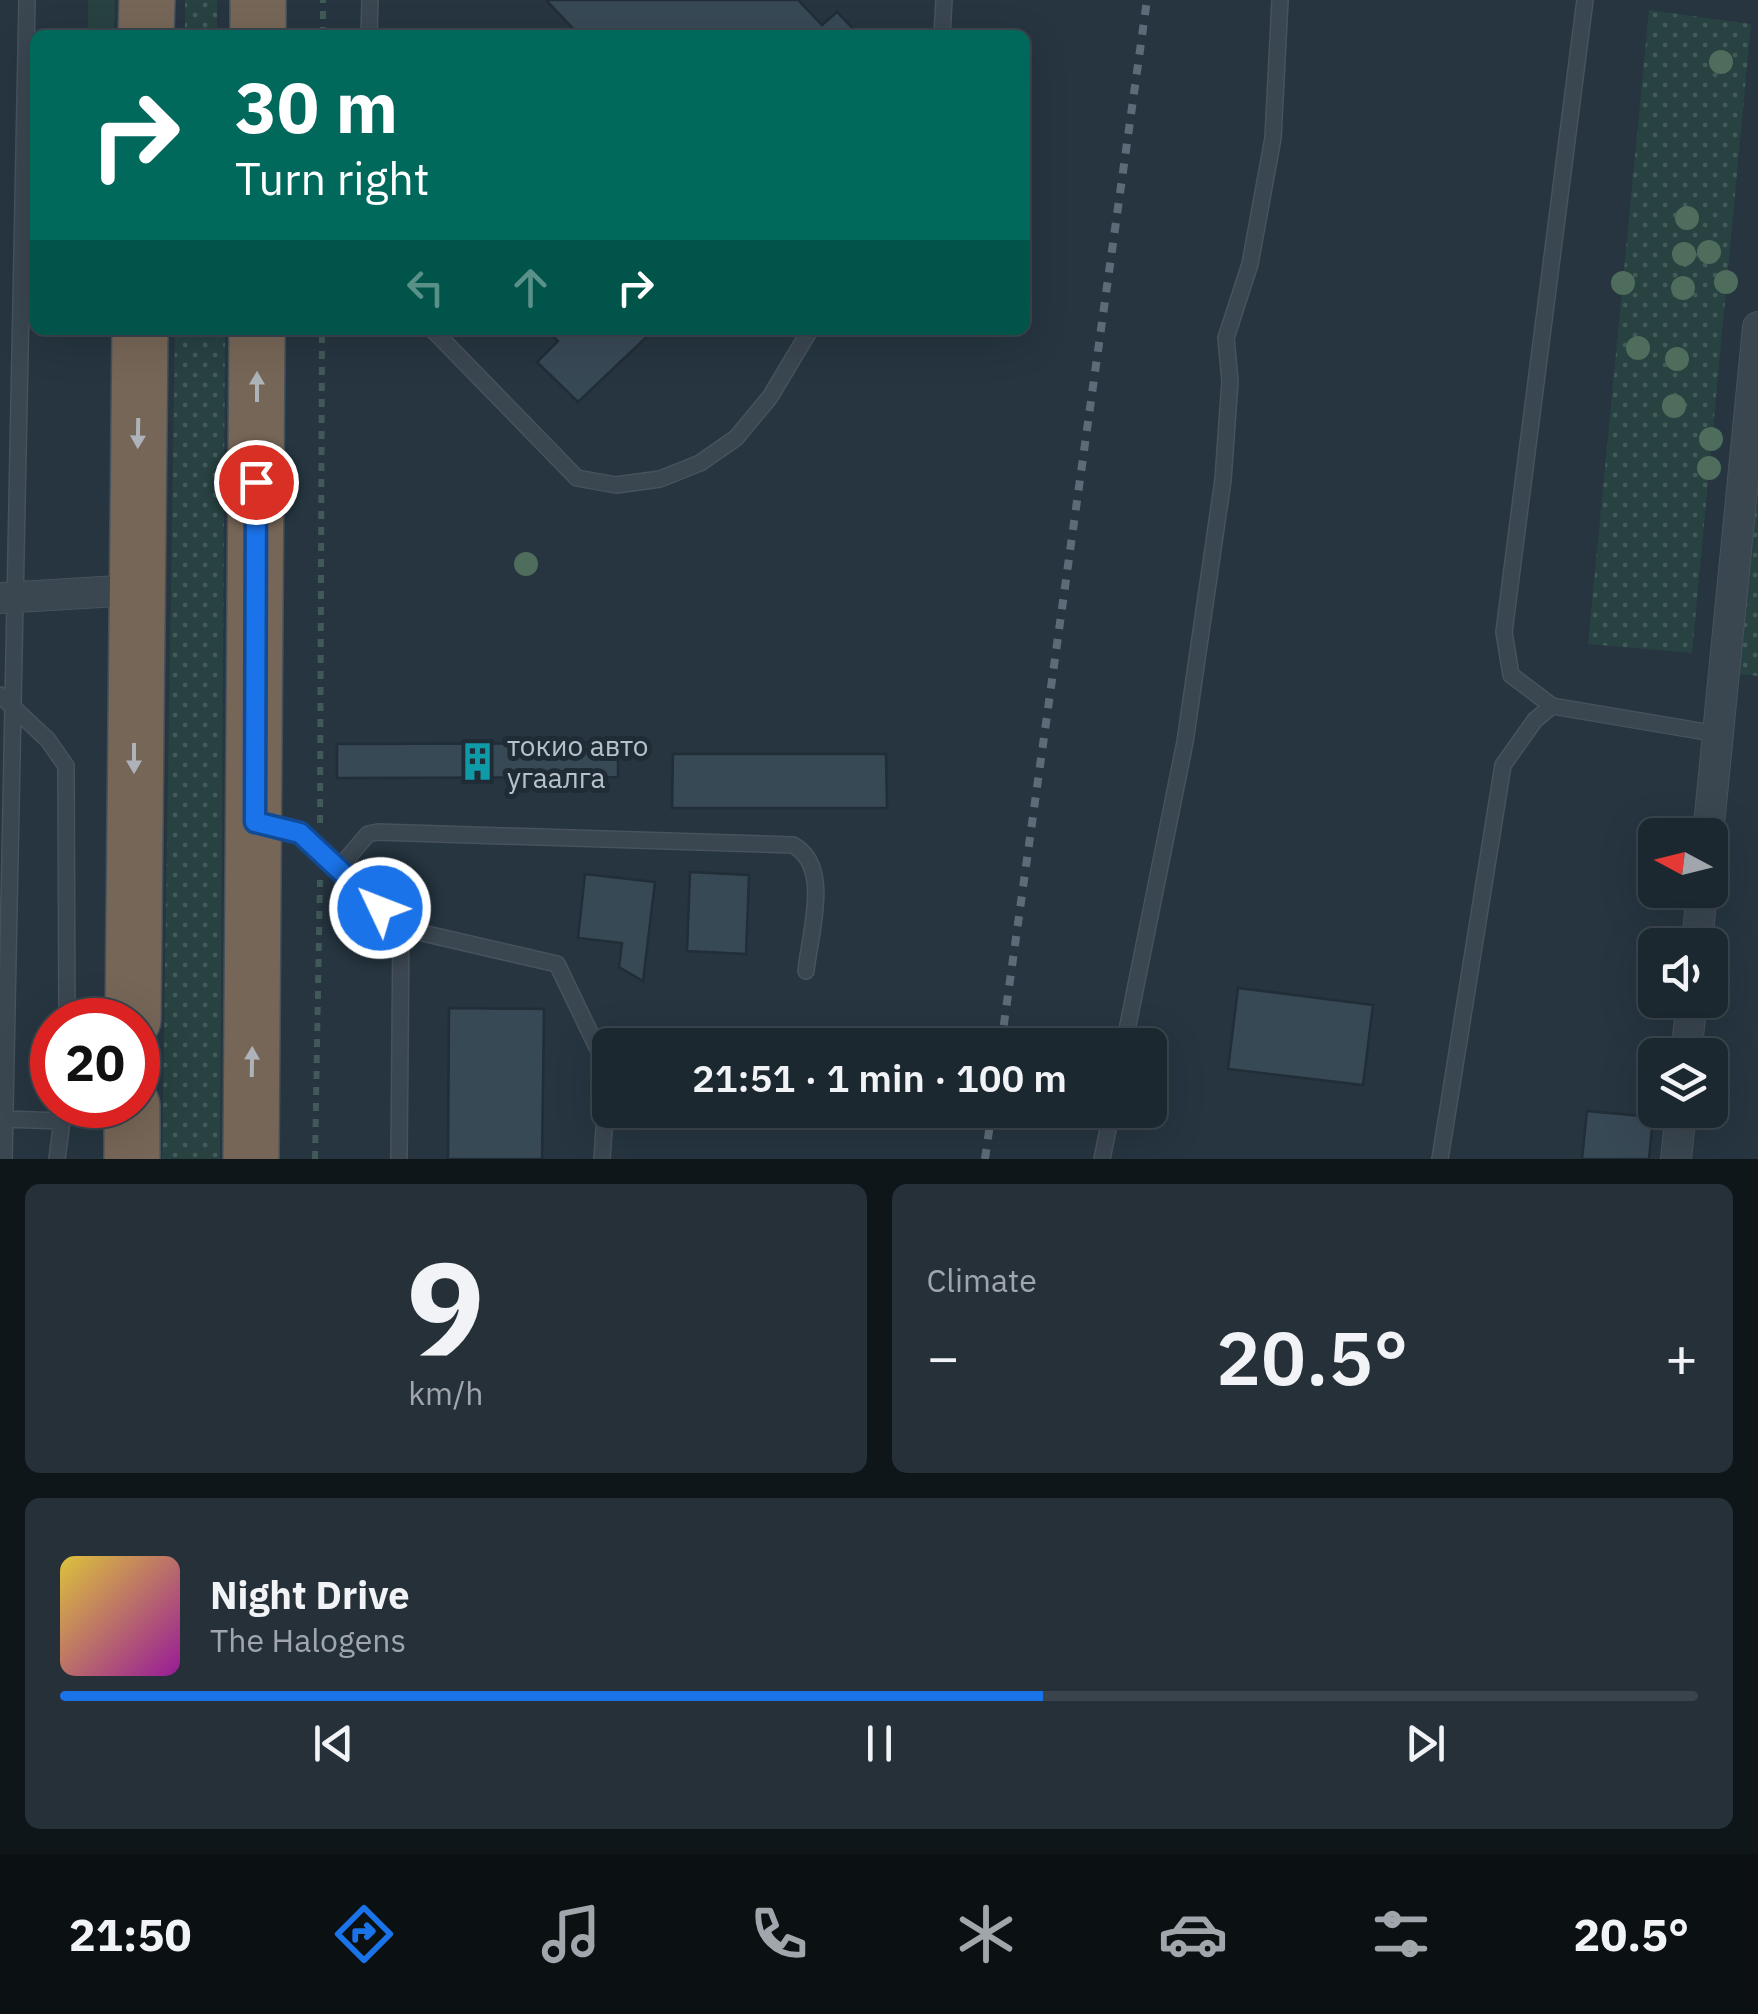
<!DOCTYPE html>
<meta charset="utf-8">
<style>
body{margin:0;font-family:"IBM Plex Sans",sans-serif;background:#253038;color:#f1f3f6;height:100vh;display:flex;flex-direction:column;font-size:38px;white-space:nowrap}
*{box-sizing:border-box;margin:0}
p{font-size:32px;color:#a0a6ab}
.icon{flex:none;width:55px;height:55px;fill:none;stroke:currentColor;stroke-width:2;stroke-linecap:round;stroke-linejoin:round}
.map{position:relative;height:1159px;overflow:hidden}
.drawer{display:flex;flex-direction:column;gap:25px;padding:25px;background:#0f161a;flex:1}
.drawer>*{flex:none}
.top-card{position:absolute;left:30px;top:30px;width:1000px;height:305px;border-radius:15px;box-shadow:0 10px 40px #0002,0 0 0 2px #3a444c;background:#00695c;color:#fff;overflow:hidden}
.needle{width:65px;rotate:277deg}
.fabs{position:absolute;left:1638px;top:818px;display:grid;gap:20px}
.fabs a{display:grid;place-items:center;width:90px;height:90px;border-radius:15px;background:#1c2830;box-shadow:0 10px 40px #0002,0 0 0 2px #3a444c;font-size:50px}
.speed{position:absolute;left:30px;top:998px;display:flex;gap:20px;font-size:50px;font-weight:700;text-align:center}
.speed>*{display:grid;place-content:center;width:130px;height:130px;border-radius:50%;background:#1c2830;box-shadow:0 10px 40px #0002,0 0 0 2px #3a444c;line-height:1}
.speed .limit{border:15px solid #d22;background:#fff;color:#111}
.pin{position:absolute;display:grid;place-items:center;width:85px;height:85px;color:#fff;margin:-42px;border:5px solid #fff;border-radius:50%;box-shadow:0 2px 10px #0007}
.me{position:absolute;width:110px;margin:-55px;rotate:313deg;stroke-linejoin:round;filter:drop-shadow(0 0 8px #0008)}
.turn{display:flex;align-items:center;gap:35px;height:210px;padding:0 40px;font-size:45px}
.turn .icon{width:130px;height:130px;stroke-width:2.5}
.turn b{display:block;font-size:70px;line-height:85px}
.lanes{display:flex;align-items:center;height:95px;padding:0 40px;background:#0003;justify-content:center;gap:50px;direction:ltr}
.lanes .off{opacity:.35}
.big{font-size:75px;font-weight:600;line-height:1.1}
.drawer .card{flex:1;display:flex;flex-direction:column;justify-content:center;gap:15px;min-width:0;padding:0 35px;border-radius:15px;background:#253038}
.drawer .dial{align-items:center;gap:0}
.dial b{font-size:130px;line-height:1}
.song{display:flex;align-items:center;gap:30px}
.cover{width:120px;height:120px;border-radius:15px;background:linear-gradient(135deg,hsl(50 70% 55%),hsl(300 70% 35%))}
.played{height:10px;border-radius:5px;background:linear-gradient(90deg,#1a73e8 60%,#3a444c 60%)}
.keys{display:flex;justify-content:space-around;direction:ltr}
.heat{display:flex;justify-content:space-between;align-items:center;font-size:55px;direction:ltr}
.drawer .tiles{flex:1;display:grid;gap:25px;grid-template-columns:1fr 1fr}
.card:last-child{grid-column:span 2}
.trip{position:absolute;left:592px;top:1028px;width:575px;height:100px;border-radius:15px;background:#1c2830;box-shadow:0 10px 40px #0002,0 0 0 2px #3a444c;font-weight:600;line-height:100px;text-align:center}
.dock{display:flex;height:160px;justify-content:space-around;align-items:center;background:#0b1013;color:#a0a6ab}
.dock .icon{width:70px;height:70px}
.dock .active{color:#1a73e8}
.dock b{font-size:45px;color:#f1f3f6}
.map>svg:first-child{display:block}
.grass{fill:url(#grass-dots)}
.forest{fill:url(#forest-firs)}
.building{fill:#384956;stroke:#212d37;stroke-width:2.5}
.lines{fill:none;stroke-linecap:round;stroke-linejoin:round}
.lane-casing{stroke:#47525c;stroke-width:18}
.street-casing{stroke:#47525c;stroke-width:32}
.highway-casing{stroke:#45515a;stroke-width:58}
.path{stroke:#415958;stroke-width:6;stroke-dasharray:8 8;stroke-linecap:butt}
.lane{stroke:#3a4650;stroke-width:15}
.street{stroke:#3a4650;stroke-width:30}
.highway{stroke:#766657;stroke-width:55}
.rail{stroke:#5c6b77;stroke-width:8;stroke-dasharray:10 10;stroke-linecap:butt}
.tree{fill:#4e6d5c}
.oneway{fill:#adb3b9}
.route-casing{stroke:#114b97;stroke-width:25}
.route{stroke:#1a73e8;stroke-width:18}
.labels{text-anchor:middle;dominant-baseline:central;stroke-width:10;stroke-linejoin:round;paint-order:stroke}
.poi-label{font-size:28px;fill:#b7c1ca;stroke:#1f2b35;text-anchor:start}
</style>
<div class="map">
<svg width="1758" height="1159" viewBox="0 0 1758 1159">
<defs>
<pattern id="grass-dots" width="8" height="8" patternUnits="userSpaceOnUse" patternTransform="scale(2.5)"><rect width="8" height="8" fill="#284141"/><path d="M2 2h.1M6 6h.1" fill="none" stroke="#455b5b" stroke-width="1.8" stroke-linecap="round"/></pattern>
<pattern id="forest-firs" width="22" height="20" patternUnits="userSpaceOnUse" patternTransform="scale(2.5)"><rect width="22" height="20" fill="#284141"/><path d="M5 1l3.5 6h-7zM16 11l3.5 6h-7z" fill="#455b5b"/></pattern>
</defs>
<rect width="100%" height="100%" fill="#263540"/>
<path class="grass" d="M185,0H217V35H185Z
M1649,10L1751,24L1692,653L1588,644Z
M175,330H224L225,343L220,1159H162Z
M1758,479V676L1739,674Z"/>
<path class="forest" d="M88,0H115L114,35H88Z"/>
<path class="building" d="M546,0H798L822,25L837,12L859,35H579Z
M547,330H654L578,402L537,362L558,341Z
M618,743V777L337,778V744Z
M673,754H886L887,808H672Z
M690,872L749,875L746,954L687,951Z
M585,874L655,882L643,981L619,967L622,943L578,938Z
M1238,988L1373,1005L1363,1085L1228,1069Z
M449,1008L544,1009L542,1159H448Z
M1587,1111L1653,1117L1649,1159H1582Z"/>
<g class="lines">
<defs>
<path id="lane" d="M1585,0L1504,632L1511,675L1552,706L1718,734
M369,35L370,0
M942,35L944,0
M433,330L577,478L616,485L660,479L700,463L736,438L770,397L810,330
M0,695L48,740L66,766L67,1020
M265,825L300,833L313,842L401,928L399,1159
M338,869L368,834L378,832L793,845C832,866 810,932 806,971
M401,928L557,964L608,1070L602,1159
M1124,1045L1185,742L1223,480L1230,381L1226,338L1250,264L1273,138L1280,0
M5,1119L62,1121
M4,1159L27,0
M57,1159L64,1105
M1102,1159L1112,1110
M1440,1159L1503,765L1535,720L1552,706"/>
<path id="street" d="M0,598L135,590
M1708,835L1758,327
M1697,945L1702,890
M1686,1055L1692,1000
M1676,1159L1681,1110"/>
<path id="highway" d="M146,35L147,0
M258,35V0
M133,1020L140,330
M132,1159V1105
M251,1159L257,330"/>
</defs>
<use href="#lane" class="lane-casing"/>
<use href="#street" class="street-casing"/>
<use href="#highway" class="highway-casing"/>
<path class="path" d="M323,35V0
M320,823L322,330
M315,1159L320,880"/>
<use href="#lane" class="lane"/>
<use href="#street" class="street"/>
<use href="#highway" class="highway"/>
<path class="rail" d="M1001,1045L1147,0
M985,1159L992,1110"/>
</g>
<g class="tree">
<circle cx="1721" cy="62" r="12"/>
<circle cx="1687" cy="218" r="12"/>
<circle cx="1709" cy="252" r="12"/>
<circle cx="1684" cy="254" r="12"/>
<circle cx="1726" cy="282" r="12"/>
<circle cx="1623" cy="283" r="12"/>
<circle cx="1683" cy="288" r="12"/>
<circle cx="1638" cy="348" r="12"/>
<circle cx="1677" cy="359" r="12"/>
<circle cx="1674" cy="406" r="12"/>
<circle cx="1711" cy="439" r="12"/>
<circle cx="1709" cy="468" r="12"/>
<circle cx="526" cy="564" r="12"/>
</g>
<defs><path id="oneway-solid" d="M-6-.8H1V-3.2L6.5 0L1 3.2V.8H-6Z" transform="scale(2.5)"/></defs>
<g class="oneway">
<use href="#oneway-solid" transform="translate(257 387) rotate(-90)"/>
<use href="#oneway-solid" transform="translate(138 433) rotate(91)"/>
<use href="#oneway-solid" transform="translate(134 758) rotate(90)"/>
<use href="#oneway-solid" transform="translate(252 1062) rotate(-89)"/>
</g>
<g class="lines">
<defs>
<path id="route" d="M256,482L255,822L300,833L380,908"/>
</defs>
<use href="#route" class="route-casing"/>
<use href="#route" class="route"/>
</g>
<defs>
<symbol id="building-bare" viewBox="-9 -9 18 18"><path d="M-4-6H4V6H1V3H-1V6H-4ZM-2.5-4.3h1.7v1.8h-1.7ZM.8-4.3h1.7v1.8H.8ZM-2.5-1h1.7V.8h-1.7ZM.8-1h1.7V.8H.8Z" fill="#0f9aa8" stroke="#1f2b35" stroke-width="2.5" paint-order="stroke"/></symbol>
</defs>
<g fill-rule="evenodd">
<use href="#building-bare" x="450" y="734" width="55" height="55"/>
</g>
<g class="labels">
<g class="poi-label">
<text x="507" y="745">токио авто<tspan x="507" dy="32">угаалга</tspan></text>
</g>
</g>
</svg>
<div class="fabs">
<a><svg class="needle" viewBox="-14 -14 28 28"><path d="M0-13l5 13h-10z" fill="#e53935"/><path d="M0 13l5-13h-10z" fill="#a0a6ab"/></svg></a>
<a><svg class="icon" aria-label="sound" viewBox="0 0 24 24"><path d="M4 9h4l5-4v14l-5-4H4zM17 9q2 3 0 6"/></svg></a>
<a><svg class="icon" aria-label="layers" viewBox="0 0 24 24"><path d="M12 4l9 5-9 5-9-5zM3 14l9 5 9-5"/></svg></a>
</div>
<div class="speed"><div class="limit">20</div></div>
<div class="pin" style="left:256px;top:482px;background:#d93025"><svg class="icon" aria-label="arrive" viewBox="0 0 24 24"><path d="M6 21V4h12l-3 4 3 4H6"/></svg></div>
<svg class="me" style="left:380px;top:908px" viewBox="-20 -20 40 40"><circle r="17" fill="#1a73e8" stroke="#fff" stroke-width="3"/><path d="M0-11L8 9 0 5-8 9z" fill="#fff"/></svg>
<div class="trip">21:51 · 1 min · 100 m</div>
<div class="top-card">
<div class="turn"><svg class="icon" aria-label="right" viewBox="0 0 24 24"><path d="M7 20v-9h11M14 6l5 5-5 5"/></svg><div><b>30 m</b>Turn right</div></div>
<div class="lanes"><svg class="icon off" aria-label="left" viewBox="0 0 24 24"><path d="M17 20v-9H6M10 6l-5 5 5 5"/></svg><svg class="icon off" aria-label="ahead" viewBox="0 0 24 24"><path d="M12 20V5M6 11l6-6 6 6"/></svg><svg class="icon" aria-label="right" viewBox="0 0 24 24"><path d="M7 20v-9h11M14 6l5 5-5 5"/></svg></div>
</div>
</div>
<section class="drawer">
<div class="tiles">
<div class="card dial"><b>9</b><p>km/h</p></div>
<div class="card"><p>Climate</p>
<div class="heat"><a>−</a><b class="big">20.5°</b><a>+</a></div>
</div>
<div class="card">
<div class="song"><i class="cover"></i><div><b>Night Drive</b><p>The Halogens</p></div></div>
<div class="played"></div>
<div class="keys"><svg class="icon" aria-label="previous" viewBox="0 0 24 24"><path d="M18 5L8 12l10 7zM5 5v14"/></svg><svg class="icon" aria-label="pause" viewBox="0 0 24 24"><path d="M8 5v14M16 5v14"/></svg><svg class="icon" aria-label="next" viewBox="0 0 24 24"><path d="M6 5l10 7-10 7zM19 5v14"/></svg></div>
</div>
</div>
</section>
<nav class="dock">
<b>21:50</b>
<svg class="icon active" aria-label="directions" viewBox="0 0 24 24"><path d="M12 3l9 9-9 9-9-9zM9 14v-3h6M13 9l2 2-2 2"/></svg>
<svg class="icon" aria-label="music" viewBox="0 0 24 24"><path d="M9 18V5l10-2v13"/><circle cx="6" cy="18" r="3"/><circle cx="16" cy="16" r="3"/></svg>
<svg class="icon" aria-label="phone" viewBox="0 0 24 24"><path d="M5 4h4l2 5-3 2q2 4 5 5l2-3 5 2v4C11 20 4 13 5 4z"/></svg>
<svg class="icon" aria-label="climate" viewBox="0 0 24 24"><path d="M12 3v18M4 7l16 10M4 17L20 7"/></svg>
<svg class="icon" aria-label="car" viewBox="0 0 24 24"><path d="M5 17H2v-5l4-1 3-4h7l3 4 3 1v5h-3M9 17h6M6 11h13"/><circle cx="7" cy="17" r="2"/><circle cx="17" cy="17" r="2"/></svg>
<svg class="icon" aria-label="filters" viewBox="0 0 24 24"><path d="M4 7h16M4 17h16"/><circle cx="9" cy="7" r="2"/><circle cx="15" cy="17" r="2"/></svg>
<b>20.5°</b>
</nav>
